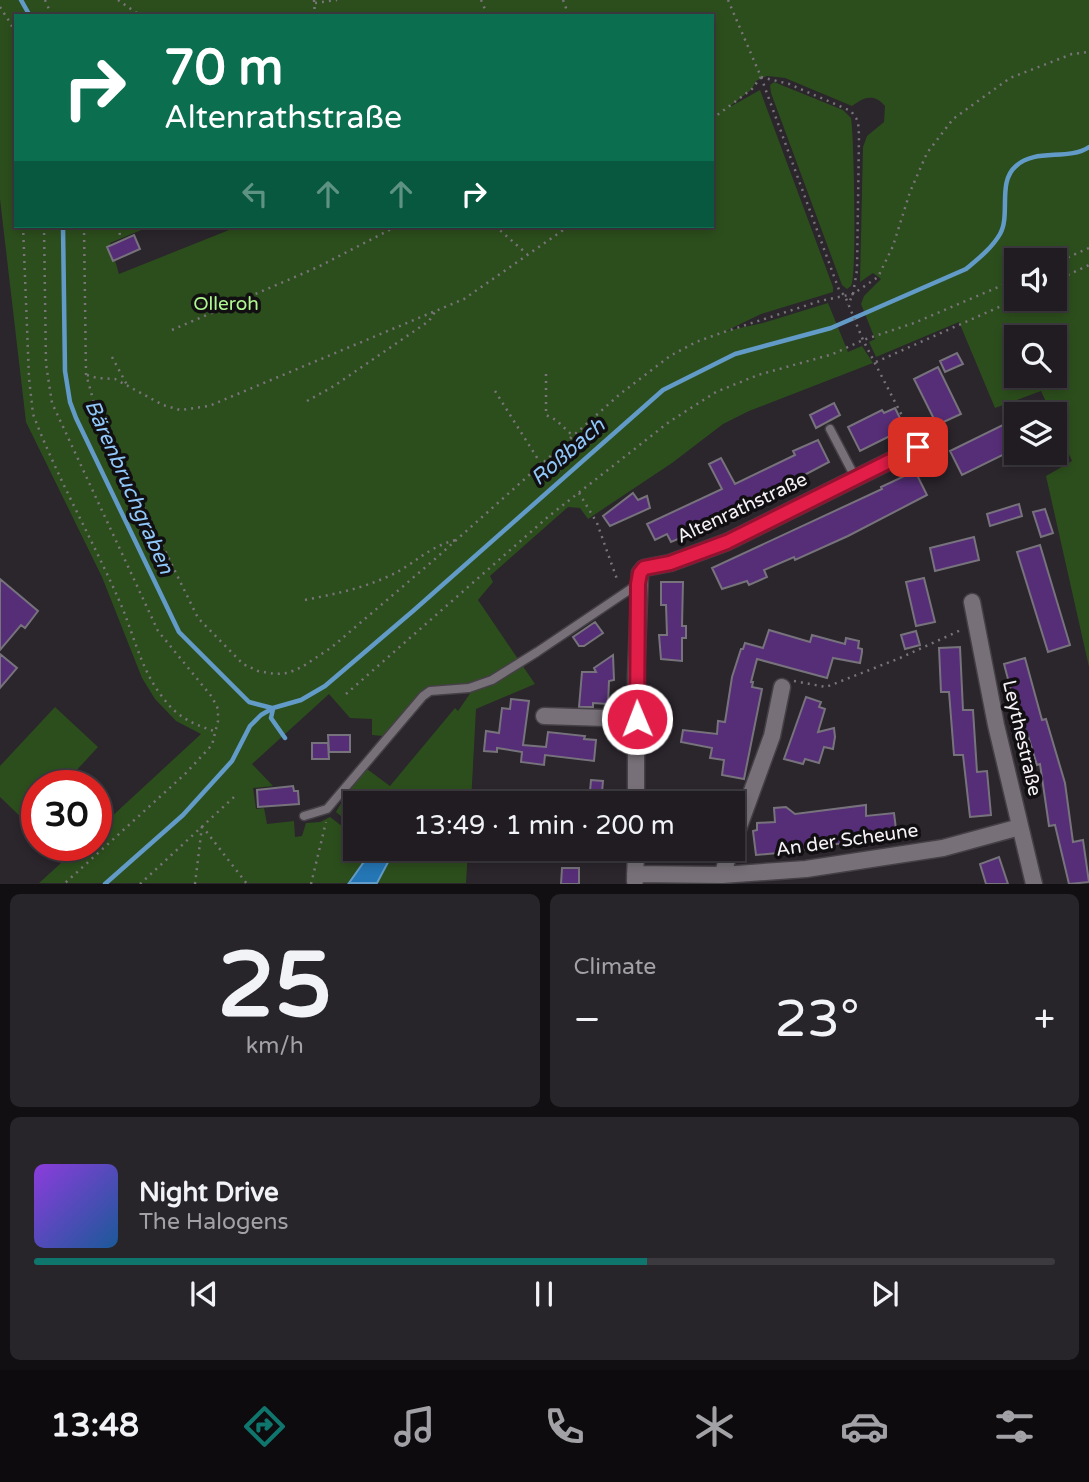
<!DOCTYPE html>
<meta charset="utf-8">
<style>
body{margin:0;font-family:"Varela Round",sans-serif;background:#28252a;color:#f1f3f6;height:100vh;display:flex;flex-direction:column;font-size:26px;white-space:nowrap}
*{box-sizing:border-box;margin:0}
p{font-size:23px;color:#a2a1a5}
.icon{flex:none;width:38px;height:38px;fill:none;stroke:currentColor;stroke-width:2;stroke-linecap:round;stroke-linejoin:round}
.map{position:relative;height:884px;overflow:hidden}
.side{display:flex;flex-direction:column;gap:10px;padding:10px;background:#120f12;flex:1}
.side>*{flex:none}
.hud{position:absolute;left:14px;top:14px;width:700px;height:214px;border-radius:0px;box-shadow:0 4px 10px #0003,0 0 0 2px #3d3a3f;background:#0b6e4f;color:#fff;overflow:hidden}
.tools{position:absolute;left:1004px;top:248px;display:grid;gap:14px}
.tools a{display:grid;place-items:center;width:63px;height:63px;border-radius:0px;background:#201c21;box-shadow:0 4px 10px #0003,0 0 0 2px #3d3a3f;font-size:35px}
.speed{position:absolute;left:21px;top:770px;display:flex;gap:14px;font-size:35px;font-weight:700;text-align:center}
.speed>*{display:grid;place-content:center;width:91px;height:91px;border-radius:50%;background:#201c21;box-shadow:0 4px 10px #0003,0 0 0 2px #3d3a3f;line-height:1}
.speed .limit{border:10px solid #d22;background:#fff;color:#111}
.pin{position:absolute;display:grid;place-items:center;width:60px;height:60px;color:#fff;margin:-30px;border-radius:14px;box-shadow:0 4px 10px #0006}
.me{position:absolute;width:77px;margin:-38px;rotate:359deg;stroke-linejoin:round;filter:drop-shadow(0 0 5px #0008)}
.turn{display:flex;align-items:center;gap:24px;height:147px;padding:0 35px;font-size:32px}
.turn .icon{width:91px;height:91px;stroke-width:2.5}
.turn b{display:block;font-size:49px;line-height:60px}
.lanes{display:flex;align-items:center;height:66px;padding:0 35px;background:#0003;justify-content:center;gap:35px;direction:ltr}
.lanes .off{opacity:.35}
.big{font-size:52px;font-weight:600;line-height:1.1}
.side .widget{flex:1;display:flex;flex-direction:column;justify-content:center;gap:10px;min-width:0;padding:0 24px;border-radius:10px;background:#28252a}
.side .dial{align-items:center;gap:0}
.dial b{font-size:91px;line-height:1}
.song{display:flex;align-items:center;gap:21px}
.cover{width:84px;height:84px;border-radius:10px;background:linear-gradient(135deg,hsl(270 70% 55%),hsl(210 70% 35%))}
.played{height:7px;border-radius:4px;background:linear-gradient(90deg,#0f766e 60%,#3d3a3f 60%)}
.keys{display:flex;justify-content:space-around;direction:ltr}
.heat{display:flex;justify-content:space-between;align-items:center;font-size:38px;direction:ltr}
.side .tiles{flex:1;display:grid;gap:10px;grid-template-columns:1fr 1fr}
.widget:last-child{grid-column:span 2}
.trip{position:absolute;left:343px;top:791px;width:402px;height:70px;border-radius:0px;background:#201c21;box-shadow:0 4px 10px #0003,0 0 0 2px #3d3a3f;font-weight:600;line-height:70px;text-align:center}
.menu{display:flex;height:112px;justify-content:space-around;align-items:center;background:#0d0b0d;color:#a2a1a5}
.menu .icon{width:49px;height:49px}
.menu .selected{color:#0f766e}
.menu b{font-size:32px;color:#f1f3f6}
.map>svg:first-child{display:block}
.green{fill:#2c4e1c;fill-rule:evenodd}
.water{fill:#2476b4;stroke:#639bc8;stroke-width:2}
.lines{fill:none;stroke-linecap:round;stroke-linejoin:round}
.stream{stroke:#639bc8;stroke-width:4.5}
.building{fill:#562e77;stroke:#77737c;stroke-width:2}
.lane-casing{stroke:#454046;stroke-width:11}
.street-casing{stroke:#454046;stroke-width:19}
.path{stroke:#79747a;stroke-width:2.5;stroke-dasharray:2 5;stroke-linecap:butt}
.lane{stroke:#777078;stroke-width:8}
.street{stroke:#777078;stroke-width:16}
.route-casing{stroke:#92132f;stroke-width:18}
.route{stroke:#e11d48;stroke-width:12}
.labels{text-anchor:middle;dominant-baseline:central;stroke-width:7;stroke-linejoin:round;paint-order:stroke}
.park-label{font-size:19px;fill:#aef78e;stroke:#120f12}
.street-label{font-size:19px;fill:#f6f2f7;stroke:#120f12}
.water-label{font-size:21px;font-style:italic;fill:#90c8fa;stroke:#120f12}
</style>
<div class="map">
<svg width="1089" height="884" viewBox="0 0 1089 884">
<rect width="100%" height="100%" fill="#2b252c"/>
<path class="green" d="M0,0H1089V667L1046,476L1072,461L1055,423V415H1052L1041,391L995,408L959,322L876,357L869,342L875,339L861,304L864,296L881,279L873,273L860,282L863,147L867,136L884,122L885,106C874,93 864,97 852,106L785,78L767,76L756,81L752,89L728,108L760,90L833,287V292L761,314L726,331L763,323L828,303L848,352L862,346L873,363L749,411L723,424L672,463L588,519L580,508L568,507L490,576L493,582L478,600L535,684L476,709L471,803H355V849H468L466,883H39L81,845H96V831L201,734L176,721L155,699L142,678L102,577L26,422L0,199ZM16,16H712V226H239L119,274L110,243L151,226H16ZM1017,261H1055V299H1017ZM1017,338H1055V376H1017ZM478,682L458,711L455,708L390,786L367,769L346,794L336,812L350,824L346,829L330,817L320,822L306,823L302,836L295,837L294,821L267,824L264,808L256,809L253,788L273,786L252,764L329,694L350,718L372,719V735L383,736L420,693L431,687Z
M774,82L843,110L851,118C854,134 857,278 851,286C850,287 848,288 847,289L842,285L771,93L770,85Z
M55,707L98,747L62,786H37V813L27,823L0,797V766Z"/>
<path class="water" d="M373,849H395L377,883H349Z"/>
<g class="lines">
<path class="stream" d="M21,0L30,16
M63,226L65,371L70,402L76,418L179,632L249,702L272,708
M273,709L271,718L285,738
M105,884L183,815L232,761L250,726L261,715L273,708L301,700L325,686L413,611L663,390L735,354L831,328L966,269C978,259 992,248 1000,234C1011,215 997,182 1016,166C1035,148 1068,161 1089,147"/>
</g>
<path class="building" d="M134,235L140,249L113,261L107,247Z
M957,353L963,364L945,372L940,361Z
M938,367L961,414L937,425L914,379Z
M834,403L840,415L816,428L810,415Z
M895,408L901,420L890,426L894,434L860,451L848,427L882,410L884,413Z
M1017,418V448L962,475L950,451Z
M818,440L829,462L706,527L671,542L667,534L655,540L647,524L722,489L709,464L721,458L735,484L795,455L793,451Z
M915,471L927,495L848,536L795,560L794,557L764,570L767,577L749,585L747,581L722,589L712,568L882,489L881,487Z
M633,493L638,500L647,496L650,508L610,526L603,516Z
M1019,504L1022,516L990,526L987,514Z
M1045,509L1053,533L1041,537L1033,512Z
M974,537L979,560L935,571L930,548Z
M1040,545L1070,645L1048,652L1017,552Z
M924,578L935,622L916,626L906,582Z
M0,579L38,611L25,628L21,625L0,650Z
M661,582H683L682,626H686V638H682V661L661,659L659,635H667L666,605H661Z
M595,622L603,633L584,646H579L573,637Z
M769,630L810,642L812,635L845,644L846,638L859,641L858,648L862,649V652L860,663L833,658L827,678L757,659L751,682H753L752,687L762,689L744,779L722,775L724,760L710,758L712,748L681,742L683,730L717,734L718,721L725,722L732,677L741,649H743L745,643L763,648Z
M916,631L920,645L905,649L901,635Z
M960,647L963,710H973L977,772L987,771L991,815L970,817L963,755H954L949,692H941L939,648Z
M0,654L17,668L0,688Z
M613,655L614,680L609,681L608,704L593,703V707H579L582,672H596L594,668Z
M1025,658L1042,720L1046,719L1065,783L1073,842L1083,840L1089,882L1069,884L1055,825L1049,826L1040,764L1037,765L1027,733L1018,717L1004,664Z
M806,697L821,702L819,707L825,709L818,732L834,728L835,737L833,749L824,747L819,763L805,759L803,764L784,759Z
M511,699L529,701L523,745L546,747L548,732L585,736L584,739L596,740L594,761L545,755L544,765L521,762L522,752L497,748V752L484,751L486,731L499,733L502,708L510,709Z
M328,735H350V752H329Z
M312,743H328L329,759H312Z
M591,780L603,781L601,803H589Z
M293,786L294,791H298L299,804L258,807L257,790Z
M866,805V816L894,813L897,837L880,839L879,837L789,852L756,855L753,831L757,830V823L775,822L774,808L786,807L795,814Z
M999,857L1008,884H986L980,864Z
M562,868H579V884H561Z"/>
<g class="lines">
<defs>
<path id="lane" d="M830,429L855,477
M304,816L327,809L423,696L430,691L469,688L492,680L537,652L638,584"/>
<path id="street" d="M972,602L996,725L1034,884
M544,716L637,719
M636,803V677L640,573L644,568L670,563L727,542L918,447
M733,843L772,736L782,687
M635,874L722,875L806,869L943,848L1020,827
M722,875L731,849
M635,881L636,849"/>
</defs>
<use href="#lane" class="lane-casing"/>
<use href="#street" class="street-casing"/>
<path class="path" d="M45,0L52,16
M118,0L141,16
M314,0L315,16
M481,0L488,16
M563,0L569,16
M728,0L761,77L839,290L845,296L863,340L912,435
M315,3L337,0
M0,7L11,24L16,37
M761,77L789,84L851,111L858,121L859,135L857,270L853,294L848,305
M712,119L752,89L761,77
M14,176L16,181
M23,226L29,378L33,414C58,480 94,542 122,607C135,639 142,672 164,699C178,718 195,725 217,732
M44,226L46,364L52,403L158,631L212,697L218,709V721L212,745L185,774L64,884
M84,226L86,374L96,410L198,618L243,664L258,671L275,674L288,673L302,667L332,647L435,559L620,394L670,356L696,342L721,333L820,301L853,294L878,277L893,246L910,192L927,153L953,119L1010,78L1072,54L1089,52
M119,226L120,237
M495,226L527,254
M1055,263L1089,248
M1055,281L1089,265
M172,330L318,267L397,226
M112,357L127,385
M876,362L1017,299
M546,374V415L556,420L572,435
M87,375L97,378L115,379L163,405L180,410L209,406L464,299L569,226
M495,391L541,464
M307,401L334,386L429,321L435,312
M579,493L597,523L618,582
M305,600C334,594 361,589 389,576C414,565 427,547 456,540
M794,681L826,687L900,658L961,630
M346,694L549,516L669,422L716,392L758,375L833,354L863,340L914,323L1017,279
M202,826L247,884
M140,884L234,797
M195,884L202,826
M311,884L326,822"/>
<use href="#lane" class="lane"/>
<use href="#street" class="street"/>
</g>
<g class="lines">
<defs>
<path id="route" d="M637,719L638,584L640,573L644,568L670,563L727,542L918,447"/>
</defs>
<use href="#route" class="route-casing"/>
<use href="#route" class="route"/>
</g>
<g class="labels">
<g class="park-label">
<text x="226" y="304">Olleroh</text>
</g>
<g class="street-label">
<text transform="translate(742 508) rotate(-25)">Altenrathstraße</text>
<text transform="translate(1022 738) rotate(77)">Leythestraße</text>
<text transform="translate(847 840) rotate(-8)">An der Scheune</text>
</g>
<g class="water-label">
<text transform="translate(568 452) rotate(-41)">Roßbach</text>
<text transform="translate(129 487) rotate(66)">Bärenbruchgraben</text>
</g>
</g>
</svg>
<div class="tools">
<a><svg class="icon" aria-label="sound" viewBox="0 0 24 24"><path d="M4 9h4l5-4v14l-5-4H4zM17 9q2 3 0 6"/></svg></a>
<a><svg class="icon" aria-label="search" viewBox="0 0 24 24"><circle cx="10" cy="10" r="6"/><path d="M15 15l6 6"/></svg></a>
<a><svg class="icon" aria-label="layers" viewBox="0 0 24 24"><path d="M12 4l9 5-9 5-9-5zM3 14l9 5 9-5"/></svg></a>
</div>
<div class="speed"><div class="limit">30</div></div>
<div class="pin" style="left:918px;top:447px;background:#d93025"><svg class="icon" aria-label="arrive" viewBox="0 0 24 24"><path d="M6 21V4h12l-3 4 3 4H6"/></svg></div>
<svg class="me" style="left:637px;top:719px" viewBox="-20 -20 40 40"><circle r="17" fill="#e11d48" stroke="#fff" stroke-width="3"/><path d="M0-11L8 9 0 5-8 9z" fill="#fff"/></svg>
<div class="trip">13:49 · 1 min · 200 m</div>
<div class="hud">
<div class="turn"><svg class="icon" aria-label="right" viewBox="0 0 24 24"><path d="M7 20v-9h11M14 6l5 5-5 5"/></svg><div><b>70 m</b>Altenrathstraße</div></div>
<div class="lanes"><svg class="icon off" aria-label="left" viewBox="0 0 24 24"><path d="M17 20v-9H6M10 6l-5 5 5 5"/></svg><svg class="icon off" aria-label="ahead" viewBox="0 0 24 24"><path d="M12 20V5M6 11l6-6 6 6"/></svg><svg class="icon off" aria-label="ahead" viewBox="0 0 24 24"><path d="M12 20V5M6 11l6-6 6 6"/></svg><svg class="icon" aria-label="right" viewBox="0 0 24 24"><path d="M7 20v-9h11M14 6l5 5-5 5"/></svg></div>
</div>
</div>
<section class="side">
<div class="tiles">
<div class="widget dial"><b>25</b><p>km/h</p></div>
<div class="widget"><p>Climate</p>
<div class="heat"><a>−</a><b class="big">23°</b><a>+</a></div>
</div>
<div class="widget">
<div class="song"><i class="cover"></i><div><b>Night Drive</b><p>The Halogens</p></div></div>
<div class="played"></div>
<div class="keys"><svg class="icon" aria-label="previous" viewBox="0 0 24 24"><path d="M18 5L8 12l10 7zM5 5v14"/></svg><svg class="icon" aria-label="pause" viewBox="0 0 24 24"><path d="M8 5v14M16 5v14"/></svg><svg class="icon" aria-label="next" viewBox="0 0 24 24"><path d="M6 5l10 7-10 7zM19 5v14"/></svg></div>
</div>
</div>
</section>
<nav class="menu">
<b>13:48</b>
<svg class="icon selected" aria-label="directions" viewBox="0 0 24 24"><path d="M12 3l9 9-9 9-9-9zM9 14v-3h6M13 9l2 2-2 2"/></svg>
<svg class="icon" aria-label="music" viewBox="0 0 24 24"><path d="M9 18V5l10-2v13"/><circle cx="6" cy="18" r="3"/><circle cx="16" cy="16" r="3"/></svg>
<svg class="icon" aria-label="phone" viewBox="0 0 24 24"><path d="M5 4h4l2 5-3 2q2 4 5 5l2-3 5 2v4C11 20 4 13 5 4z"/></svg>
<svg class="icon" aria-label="climate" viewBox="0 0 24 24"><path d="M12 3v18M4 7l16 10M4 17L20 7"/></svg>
<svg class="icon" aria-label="car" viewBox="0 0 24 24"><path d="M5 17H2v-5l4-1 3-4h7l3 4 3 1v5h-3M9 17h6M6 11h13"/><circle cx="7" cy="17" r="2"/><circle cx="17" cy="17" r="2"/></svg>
<svg class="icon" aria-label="filters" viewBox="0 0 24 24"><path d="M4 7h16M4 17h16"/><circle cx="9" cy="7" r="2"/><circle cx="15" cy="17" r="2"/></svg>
</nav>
